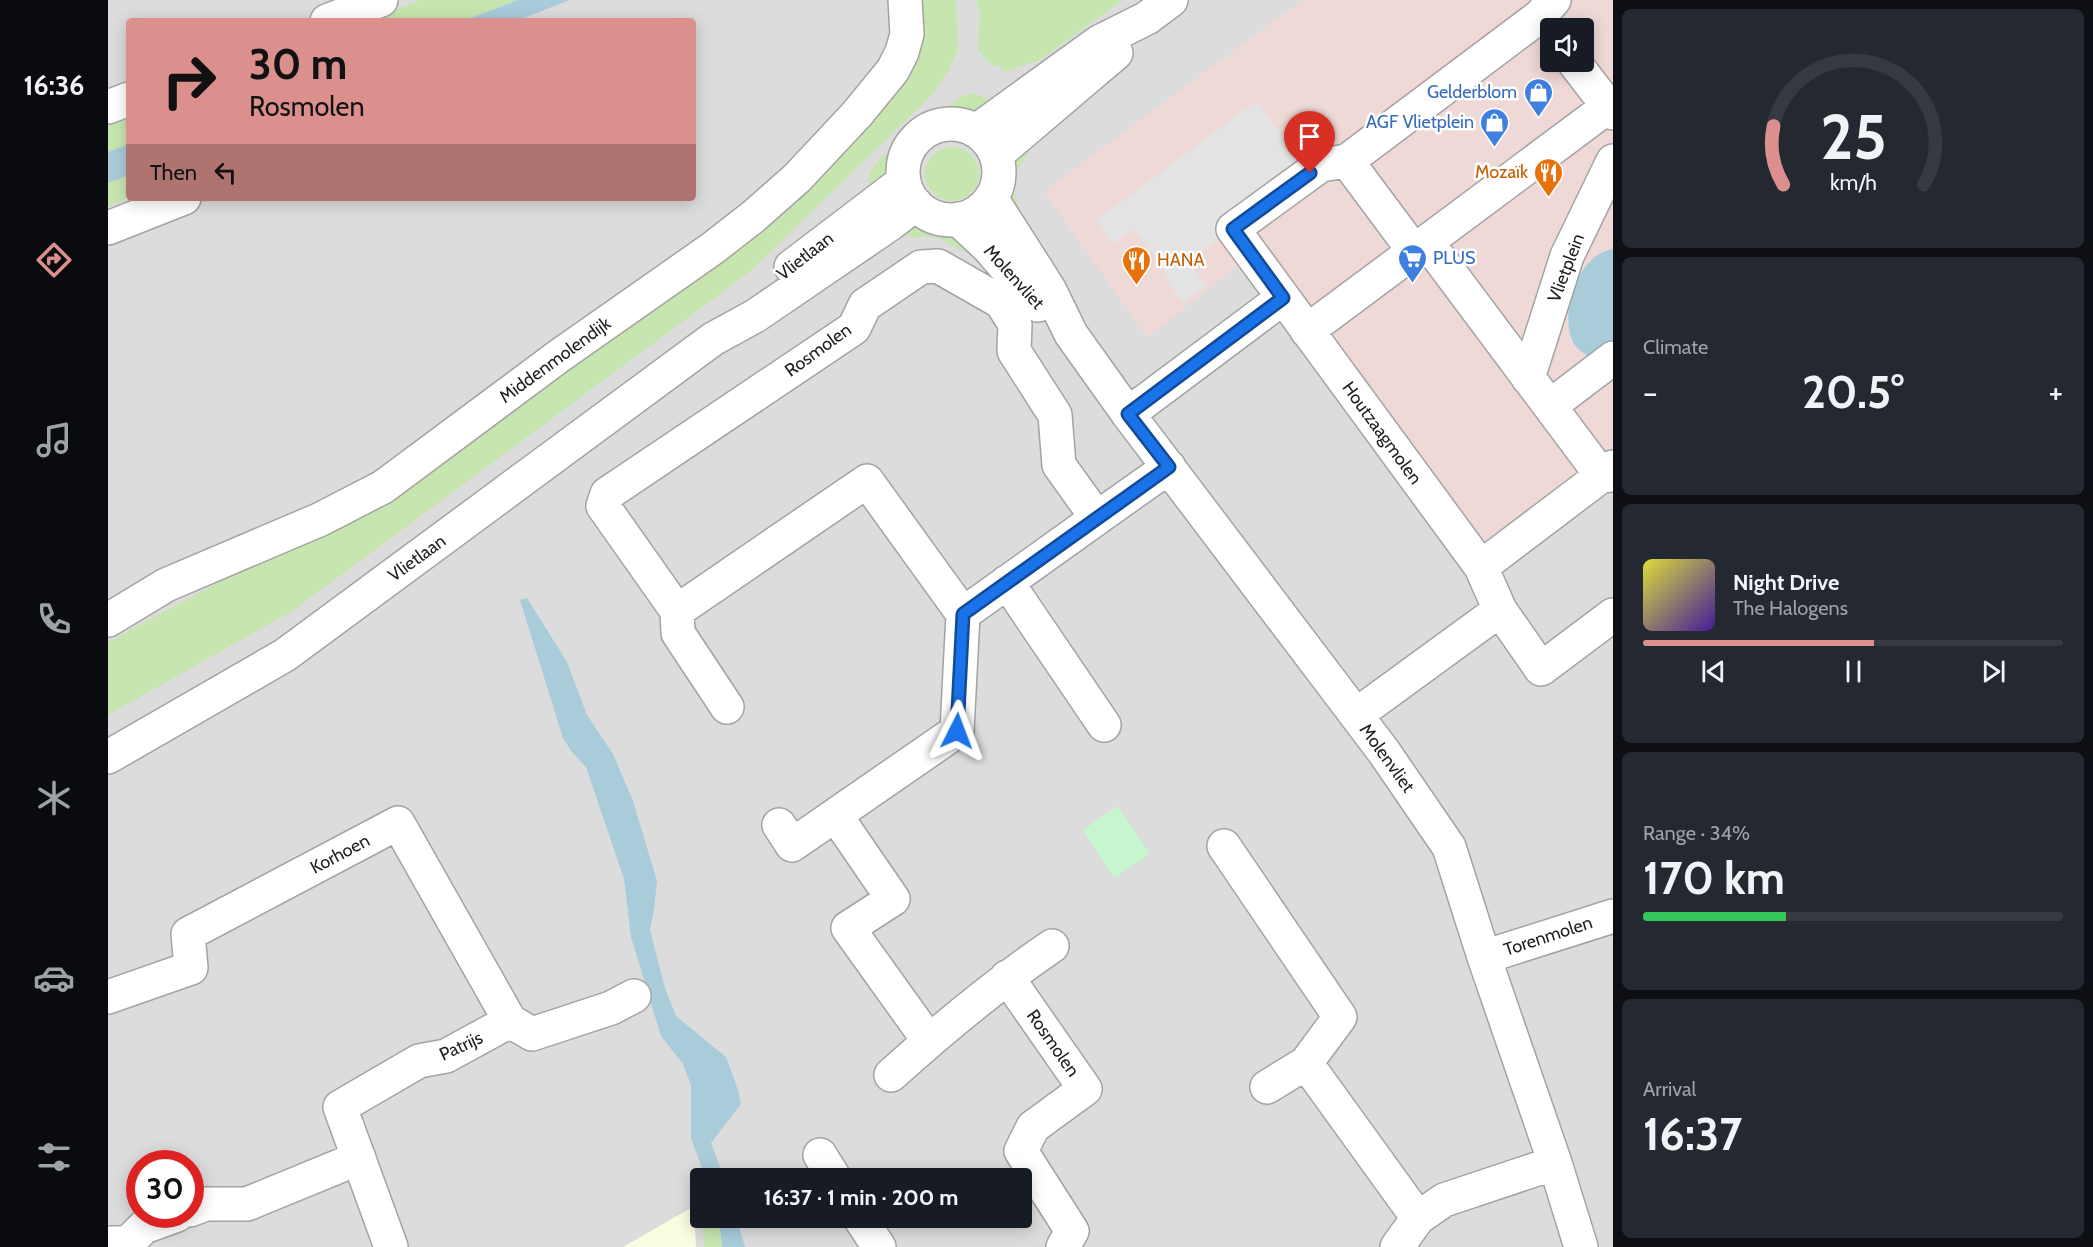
<!DOCTYPE html>
<meta charset="utf-8">
<style>
body{margin:0;font-family:Cabin,sans-serif;background:#242831;color:#f1f3f6;height:100vh;display:flex;flex-direction:column;font-size:22px;white-space:nowrap}
*{box-sizing:border-box;margin:0}
p{font-size:20px;color:#9ea1a6}
.icon{flex:none;width:33px;height:33px;fill:none;stroke:currentColor;stroke-width:2;stroke-linecap:round;stroke-linejoin:round}
.map{position:relative;flex:1;overflow:hidden}
.panel{display:flex;flex-direction:column;gap:9px;padding:9px;background:#0d0f14;width:480px}
.panel>*{flex:none}
.banner{position:absolute;left:18px;top:18px;width:570px;height:183px;border-radius:6px;box-shadow:0 3px 15px #0003;background:#db908d;color:#111;overflow:hidden}
.tools{position:absolute;left:1432px;top:18px;display:grid;gap:12px}
.tools a{display:grid;place-items:center;width:54px;height:54px;border-radius:6px;background:#171b24;box-shadow:0 3px 15px #0003;font-size:30px}
.speed{position:absolute;left:18px;top:1150px;display:flex;gap:12px;font-size:30px;font-weight:700;text-align:center}
.speed>*{display:grid;place-content:center;width:78px;height:78px;border-radius:50%;background:#171b24;box-shadow:0 3px 15px #0003;line-height:1}
.speed .limit{border:9px solid #d22;background:#fff;color:#111}
.pin{position:absolute;display:grid;place-items:center;width:51px;height:51px;color:#fff;margin:-62px -26px;border-radius:50% 50% 50% 0;rotate:-45deg;box-shadow:0 0 6px #0007}
.pin .icon{rotate:45deg}
.me{position:absolute;width:66px;margin:-33px;rotate:3deg;stroke-linejoin:round;filter:drop-shadow(0 0 4px #0008)}
.turn{display:flex;align-items:center;gap:21px;height:126px;padding:0 24px;font-size:27px}
.turn .icon{width:78px;height:78px;stroke-width:2.5}
.turn b{display:block;font-size:42px;line-height:51px}
.then{display:flex;align-items:center;height:57px;padding:0 24px;background:#0003;gap:12px;font-size:22px}
.big{font-size:45px;font-weight:700;line-height:1.1}
.panel .card{flex:1;display:flex;flex-direction:column;justify-content:center;gap:9px;min-width:0;padding:0 21px;border-radius:9px;background:#242831}
.panel .dial{align-items:center;gap:0}
.dial svg{height:156px;overflow:visible;fill:none;stroke:#363941;stroke-width:7;stroke-linecap:round;text-anchor:middle}
.dial text{fill:#f1f3f6;stroke:none}
.song{display:flex;align-items:center;gap:18px}
.cover{width:72px;height:72px;border-radius:9px;background:linear-gradient(135deg,hsl(60 70% 55%),hsl(260 70% 35%))}
.played{height:6px;border-radius:3px;background:linear-gradient(90deg,#db908d 55%,#363941 55%)}
.keys{display:flex;justify-content:space-around;direction:ltr}
.heat{display:flex;justify-content:space-between;align-items:center;font-size:33px;direction:ltr}
.charge{height:9px;border-radius:4px;background:linear-gradient(90deg,#34c759 34%,#363941 0)}
.trip{position:absolute;left:582px;top:1168px;width:342px;height:60px;border-radius:6px;background:#171b24;box-shadow:0 3px 15px #0003;font-weight:700;line-height:60px;text-align:center}
main{display:flex;flex:1;min-height:0}
.tabs{display:flex;flex-direction:column;width:108px;justify-content:space-around;align-items:center;background:#090b0e;color:#9ea1a6}
.tabs .icon{width:42px;height:42px}
.tabs .current{color:#db908d}
.tabs b{font-size:27px;color:#f1f3f6}
.map>svg:first-child{display:block}
.residential{fill:#dddcdc;fill-rule:evenodd}
.commercial{fill:#efd9d6;fill-rule:evenodd}
.education{fill:#fbfde1}
.grass{fill:#c7e6af}
.park{fill:#c6f6cd}
.parking{fill:#e3e3e3}
.water{fill:#a9ccda}
.lines{fill:none;stroke-linecap:round;stroke-linejoin:round}
.minor-casing{stroke:#a3a3a3;stroke-width:36}
.minor{stroke:#fff;stroke-width:33}
.route-casing{stroke:#114b97;stroke-width:15}
.route{stroke:#1a73e8;stroke-width:10}
.labels{text-anchor:middle;dominant-baseline:central;stroke-width:5;stroke-linejoin:round;paint-order:stroke}
.shop-label{font-size:18px;fill:#366cbe;stroke:#fff;text-anchor:end}
.food-label{font-size:18px;fill:#c56008;stroke:#fff;text-anchor:end}
.street-label{font-size:18px;fill:#1f1f1f;stroke:#fff}
</style>
<main>
<nav class="tabs">
<b>16:36</b>
<svg class="icon current" aria-label="directions" viewBox="0 0 24 24"><path d="M12 3l9 9-9 9-9-9zM9 14v-3h6M13 9l2 2-2 2"/></svg>
<svg class="icon" aria-label="music" viewBox="0 0 24 24"><path d="M9 18V5l10-2v13"/><circle cx="6" cy="18" r="3"/><circle cx="16" cy="16" r="3"/></svg>
<svg class="icon" aria-label="phone" viewBox="0 0 24 24"><path d="M5 4h4l2 5-3 2q2 4 5 5l2-3 5 2v4C11 20 4 13 5 4z"/></svg>
<svg class="icon" aria-label="climate" viewBox="0 0 24 24"><path d="M12 3v18M4 7l16 10M4 17L20 7"/></svg>
<svg class="icon" aria-label="car" viewBox="0 0 24 24"><path d="M5 17H2v-5l4-1 3-4h7l3 4 3 1v5h-3M9 17h6M6 11h13"/><circle cx="7" cy="17" r="2"/><circle cx="17" cy="17" r="2"/></svg>
<svg class="icon" aria-label="filters" viewBox="0 0 24 24"><path d="M4 7h16M4 17h16"/><circle cx="9" cy="7" r="2"/><circle cx="15" cy="17" r="2"/></svg>
</nav>
<div class="map">
<svg width="1505" height="1247" viewBox="0 0 1505 1247">
<rect width="100%" height="100%" fill="#efede6"/>
<path class="residential" d="M0,0H1505V1247H0ZM21,21H585V198H21ZM1443,28H1476V62H1443ZM32,1164H82V1215H32ZM592,1179H914V1218H592Z"/>
<path class="commercial" d="M1194,0H1505V450L1376,547L1154,247L1039,337L936,192ZM1443,28H1476V62H1443Z"/>
<path class="education" d="M581,1209L586,1212L588,1247H515Z"/>
<path class="grass" d="M312,0H410L355,21H259Z
M807,0H848L850,49L840,71L825,94L644,270L186,610L0,715V642L207,530L731,143Z
M868,0H1015L932,60L896,72L890,65L885,67L870,50L872,14Z
M865,93L879,98L887,108L867,119L846,116L836,118L832,111L857,95Z
M21,113V144L0,152V121Z
M788,144L793,149L780,180L761,189C757,168 775,157 788,144Z
M817 174a27 27 0 1 1 54 0a27 27 0 1 1-54 0Z
M921,147C919,160 907,169 906,182C904,194 912,204 911,215L896,196L904,161Z
M21,175V198L0,207V183Z
M807,224L820,225L845,232L865,252C851,255 842,241 829,238C818,235 803,240 795,234Z
M594,1218H611L614,1247H596Z"/>
<path class="park" d="M1010,806L1042,854L1006,878L975,830Z"/>
<path class="parking" d="M1149,101L1202,173L1080,261L1098,286L1075,303L1057,278L1060,275L1026,229L1005,244L988,220Z"/>
<path class="water" d="M410,0H462L408,21H355Z
M21,144V175L0,183V152Z
M1505,249V347L1482,357C1475,353 1469,349 1465,342C1451,312 1470,254 1505,249Z
M419,598L459,662L479,715L505,754L525,801L549,881L546,910L542,930L557,988L568,1016L618,1057L630,1090L633,1104L603,1143L615,1175L607,1179H598L583,1138V1085L575,1064L553,1036L523,937L516,879L478,767L463,751L455,738L412,600Z
M611,1218H628L637,1247H614Z"/>
<g class="lines">
<defs>
<path id="minor" d="M1446,0L1432,16L1239,161L1213,165L1125,229L1373,567L1392,610L1433,669L1505,615
M219,21L273,0
M1466,62L1505,113
M0,107L21,99
M795 172a48 48 0 1 1 96 0a48 48 0 1 1-96 0Z
M868,131L991,42L1039,18L1063,0
M888,155L1008,53
M1239,161L1306,251
M883,198L941,289L963,334L1020,414L1276,752L1341,847L1376,957L1447,1163L1473,1247
M850,219L880,247L930,305
M0,228L76,198
M1319,242L1494,476L1505,475
M683,267L796,181
M1199,331L1505,103
M1420,378L1459,256L1505,161
M1442,406L1505,358
M1020,414L1175,298
M989,518L1061,467
M1373,567L1505,467
M899,582L996,725
M569,611L570,633L619,707
M0,620L58,585L213,519L275,487L451,356L605,248L646,216L689,178L749,114L785,70L794,52L799,34L797,0
M1248,715L1392,610
M0,757L177,655L605,339L647,316L782,224L808,204
M728,816L785,899L740,928L821,1041
M671,825L684,845L849,731L855,614L759,481L569,611L495,506L499,494L746,328L757,305L813,267L830,266L893,302L907,324L906,351L947,415L951,465L989,518L855,614
M1116,846L1232,1017L1198,1063L1159,1087
M1376,957L1505,916
M899,977L977,1089L925,1127L913,1151L964,1231L955,1247
M0,997L83,968L80,934L290,823L402,1021
M1198,1063L1310,1218
M783,1075C834,1029 887,985 944,946
M712,1155L727,1179
M82,1210L98,1204H139L251,1158
M752,1218L771,1247
M0,1243H20L36,1227L69,1215
M283,1247L232,1107L311,1061L338,1056L402,1021L424,1034L503,1008L526,996
M1289,1247L1310,1218L1336,1200L1447,1163"/>
</defs>
<use href="#minor" class="minor-casing"/>
<use href="#minor" class="minor"/>
</g>
<g class="lines">
<defs>
<path id="route" d="M849,731L855,614L1061,467L1020,414L1175,298L1125,229L1202,173"/>
</defs>
<use href="#route" class="route-casing"/>
<use href="#route" class="route"/>
</g>
<defs>
<symbol id="shop-pin" viewBox="-11 -11 22 30"><path d="M0 17L-7.5 6A9.5 9.5 0 1 1 7.5 6Z" fill="#3f7fe0" stroke="#fff"/><path d="M-5-2.5h2.3a2.7 3.5 0 0 1 5.4 0H5L5.5 6h-11ZM-1.5-2.5h3a1.5 2.3 0 0 0-3 0Z" fill="#fff"/></symbol>
<symbol id="restaurant-pin" viewBox="-11 -11 22 30"><path d="M0 17L-7.5 6A9.5 9.5 0 1 1 7.5 6Z" fill="#e8710a" stroke="#fff"/><path d="M-5-6h1v4h1v-4h1v4h1v-4h1v5L-1.5 .5V6h-2V.5L-5-1ZM5-6V6H3V1.5H1.5Q1.5-4 5-6Z" fill="#fff"/></symbol>
<symbol id="supermarket-pin" viewBox="-11 -11 22 30"><path d="M0 17L-7.5 6A9.5 9.5 0 1 1 7.5 6Z" fill="#3f7fe0" stroke="#fff"/><path d="M-6-5.5h2.5l.6 2H6L4.5 2H-2.5L-4.4-4H-6ZM-1.5 3.2a1.3 1.3 0 1 0 .1 0ZM3 3.2a1.3 1.3 0 1 0 .1 0Z" fill="#fff"/></symbol>
</defs>
<g fill-rule="evenodd">
<use href="#shop-pin" x="1414" y="76" width="33" height="45"/>
<use href="#shop-pin" x="1370" y="106" width="33" height="45"/>
<use href="#restaurant-pin" x="1424" y="156" width="33" height="45"/>
<use href="#supermarket-pin" x="1288" y="242" width="33" height="45"/>
<use href="#restaurant-pin" x="1012" y="244" width="33" height="45"/>
</g>
<g class="labels">
<g class="shop-label">
<text x="1409" y="92">Gelderblom</text>
<text x="1366" y="122">AGF Vlietplein</text>
<text x="1325" y="258" text-anchor="start">PLUS</text>
</g>
<g class="food-label">
<text x="1420" y="172">Mozaïk</text>
<text x="1049" y="260" text-anchor="start">HANA</text>
</g>
<g class="street-label">
<text transform="translate(697 256) rotate(-38)">Vlietlaan</text>
<text transform="translate(1458 268) rotate(-69)">Vlietplein</text>
<text transform="translate(906 277) rotate(48)">Molenvliet</text>
<text transform="translate(710 350) rotate(-36)">Rosmolen</text>
<text transform="translate(447 360) rotate(-36)">Middenmolendijk</text>
<text transform="translate(1274 433) rotate(54)">Houtzaagmolen</text>
<text transform="translate(309 558) rotate(-36)">Vlietlaan</text>
<text transform="translate(1279 758) rotate(54)">Molenvliet</text>
<text transform="translate(232 854) rotate(-28)">Korhoen</text>
<text transform="translate(1440 936) rotate(-18)">Torenmolen</text>
<text transform="translate(945 1043) rotate(55)">Rosmolen</text>
<text transform="translate(353 1046) rotate(-25)">Patrijs</text>
</g>
</g>
</svg>
<div class="tools">
<a><svg class="icon" aria-label="sound" viewBox="0 0 24 24"><path d="M4 9h4l5-4v14l-5-4H4zM17 9q2 3 0 6"/></svg></a>
</div>
<div class="speed"><div class="limit">30</div></div>
<div class="pin" style="left:1202px;top:173px;background:#d93025"><svg class="icon" aria-label="arrive" viewBox="0 0 24 24"><path d="M6 21V4h12l-3 4 3 4H6"/></svg></div>
<svg class="me" style="left:849px;top:731px" viewBox="-20 -20 40 40"><path d="M0-17L14 15 0 8-14 15z" fill="#1a73e8" stroke="#fff" stroke-width="4"/></svg>
<div class="trip">16:37 · 1 min · 200 m</div>
<div class="banner">
<div class="turn"><svg class="icon" aria-label="right" viewBox="0 0 24 24"><path d="M7 20v-9h11M14 6l5 5-5 5"/></svg><div><b>30 m</b>Rosmolen</div></div>
<div class="then">Then<svg class="icon" aria-label="left" viewBox="0 0 24 24"><path d="M17 20v-9H6M10 6l-5 5 5 5"/></svg></div>
</div>
</div>
<section class="panel">
<div class="card dial"><svg viewBox="0 0 100 80">
<path d="M14 69A42 42 0 1 1 86 69"/>
<path d="M14 69A42 42 0 0 1 9 39" stroke="#db908d"/>
<text x="50" y="56" font-size="32" font-weight="700">25</text>
<text x="50" y="72" font-size="11">km/h</text>
</svg></div>
<div class="card"><p>Climate</p>
<div class="heat"><a>−</a><b class="big">20.5°</b><a>+</a></div>
</div>
<div class="card">
<div class="song"><i class="cover"></i><div><b>Night Drive</b><p>The Halogens</p></div></div>
<div class="played"></div>
<div class="keys"><svg class="icon" aria-label="previous" viewBox="0 0 24 24"><path d="M18 5L8 12l10 7zM5 5v14"/></svg><svg class="icon" aria-label="pause" viewBox="0 0 24 24"><path d="M8 5v14M16 5v14"/></svg><svg class="icon" aria-label="next" viewBox="0 0 24 24"><path d="M6 5l10 7-10 7zM19 5v14"/></svg></div>
</div>
<div class="card"><p>Range · 34%</p><b class="big">170 km</b><div class="charge"></div></div>
<div class="card"><p>Arrival</p><b class="big">16:37</b></div>
</section>
</main>
